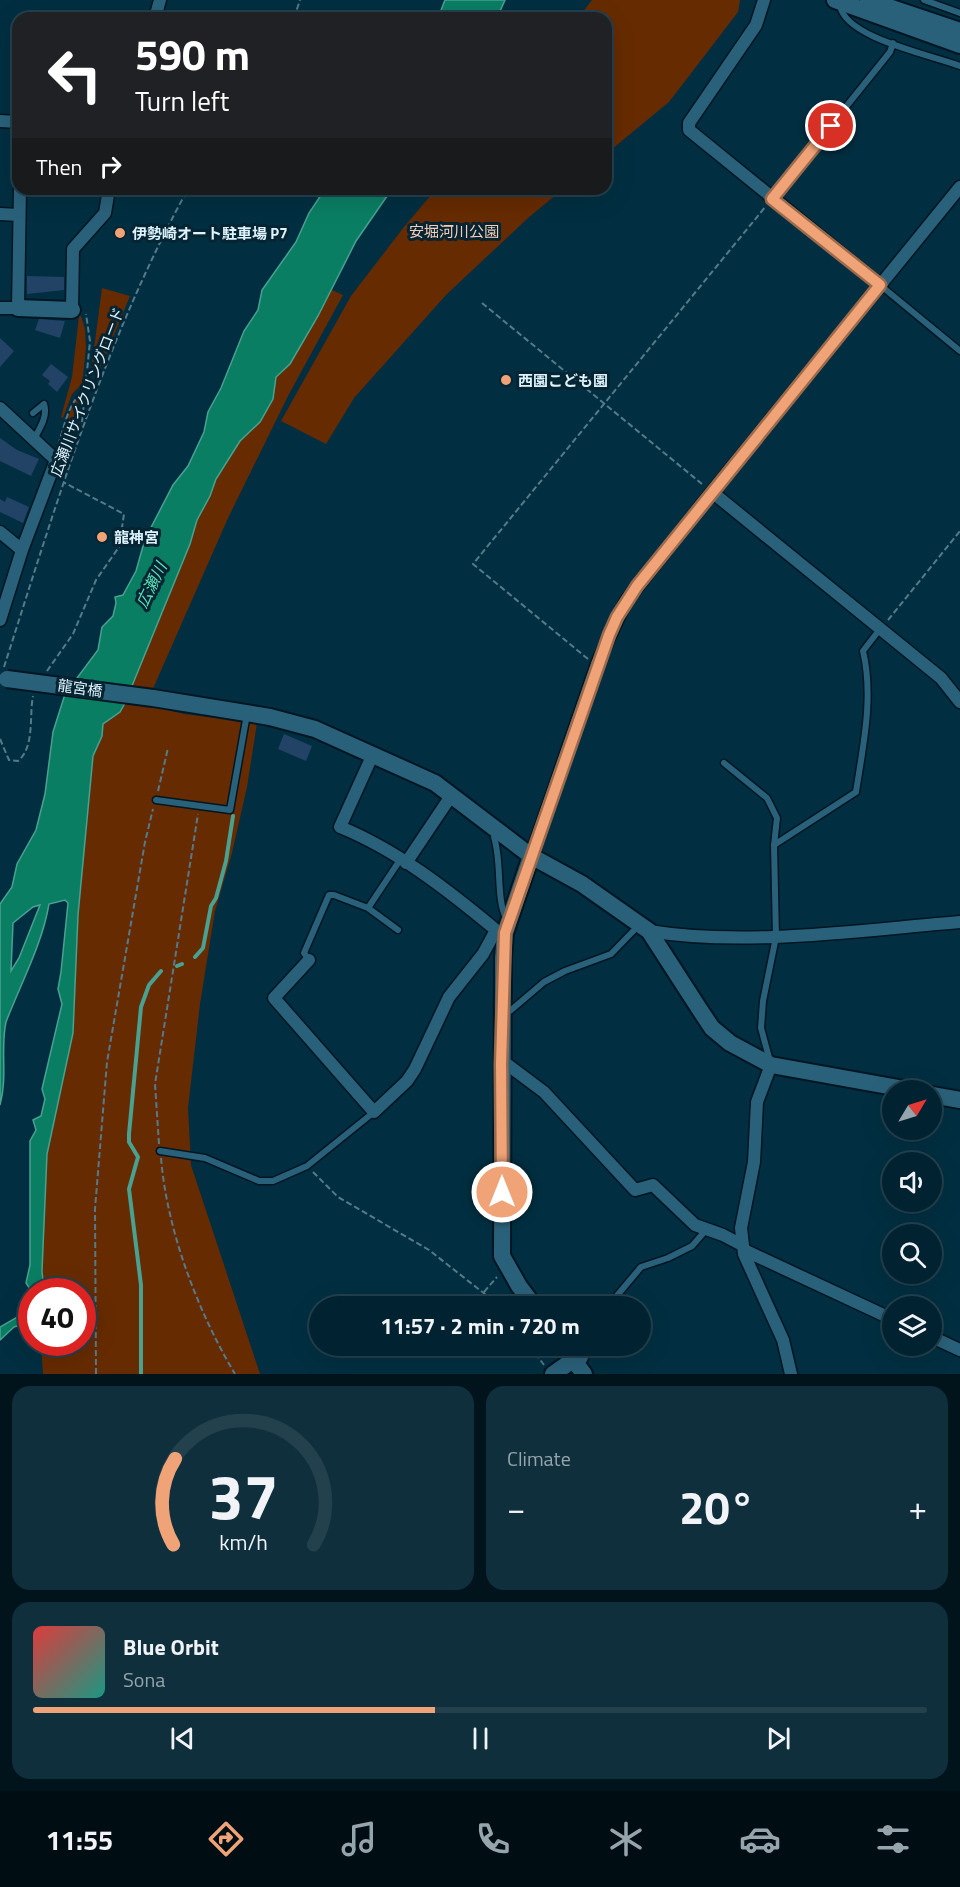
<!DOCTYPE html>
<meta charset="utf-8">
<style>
body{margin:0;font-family:"Titillium Web","Noto Sans JP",sans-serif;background:#0f2f3d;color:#f1f3f6;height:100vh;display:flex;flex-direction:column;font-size:22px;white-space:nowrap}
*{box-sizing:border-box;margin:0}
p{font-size:20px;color:#96a4ab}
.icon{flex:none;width:33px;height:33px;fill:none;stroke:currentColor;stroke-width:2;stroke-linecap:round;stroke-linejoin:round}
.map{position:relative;height:1374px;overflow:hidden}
.details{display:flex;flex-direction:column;gap:12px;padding:12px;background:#01131b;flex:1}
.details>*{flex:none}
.hud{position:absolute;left:12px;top:12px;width:600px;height:183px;border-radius:18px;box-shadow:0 6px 24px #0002,0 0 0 2px #23404d;background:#202124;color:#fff;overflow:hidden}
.needle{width:39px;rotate:52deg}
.buttons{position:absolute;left:882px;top:1080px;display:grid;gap:12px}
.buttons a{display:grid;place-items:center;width:60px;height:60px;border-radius:50%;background:#012331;box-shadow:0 6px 24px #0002,0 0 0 2px #23404d;font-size:30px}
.speed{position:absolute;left:18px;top:1278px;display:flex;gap:12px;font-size:30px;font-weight:700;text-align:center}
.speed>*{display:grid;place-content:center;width:78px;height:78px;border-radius:50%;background:#012331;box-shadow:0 6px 24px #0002,0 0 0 2px #23404d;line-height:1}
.speed .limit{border:9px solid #d22;background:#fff;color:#111}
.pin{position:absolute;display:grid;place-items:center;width:51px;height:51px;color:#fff;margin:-26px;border:3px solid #fff;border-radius:50%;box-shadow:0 2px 6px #0007}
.me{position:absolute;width:66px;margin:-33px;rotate:0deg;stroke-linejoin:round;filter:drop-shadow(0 0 4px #0008)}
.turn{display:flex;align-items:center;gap:21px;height:126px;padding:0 24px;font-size:27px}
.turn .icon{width:78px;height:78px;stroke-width:2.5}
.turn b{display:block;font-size:42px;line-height:51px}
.then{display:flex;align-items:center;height:57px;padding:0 24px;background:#0003;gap:12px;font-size:22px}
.big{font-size:45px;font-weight:700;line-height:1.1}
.details .card{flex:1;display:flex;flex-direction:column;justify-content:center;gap:9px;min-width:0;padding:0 21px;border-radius:18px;background:#0f2f3d}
.details .dial{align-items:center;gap:0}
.dial svg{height:156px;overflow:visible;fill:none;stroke:#23404d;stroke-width:7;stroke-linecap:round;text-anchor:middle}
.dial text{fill:#f1f3f6;stroke:none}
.song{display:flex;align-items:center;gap:18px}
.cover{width:72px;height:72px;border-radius:9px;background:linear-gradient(135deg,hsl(0 70% 55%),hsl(170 70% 35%))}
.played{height:6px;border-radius:3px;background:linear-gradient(90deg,#efa377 45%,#23404d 45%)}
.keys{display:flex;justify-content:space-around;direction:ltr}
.heat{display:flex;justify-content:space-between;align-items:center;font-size:33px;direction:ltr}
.details .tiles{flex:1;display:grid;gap:12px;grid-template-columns:1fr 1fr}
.card:last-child{grid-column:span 2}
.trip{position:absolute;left:309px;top:1296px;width:342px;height:60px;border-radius:30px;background:#012331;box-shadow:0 6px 24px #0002,0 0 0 2px #23404d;font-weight:700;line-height:60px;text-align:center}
.tabs{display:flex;height:96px;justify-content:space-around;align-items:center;background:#000e14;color:#96a4ab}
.tabs .icon{width:42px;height:42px}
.tabs .current{color:#efa377}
.tabs b{font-size:27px;color:#f1f3f6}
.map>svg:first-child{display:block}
.green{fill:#662b00}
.water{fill:#0a7e63;stroke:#49a192;stroke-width:1.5;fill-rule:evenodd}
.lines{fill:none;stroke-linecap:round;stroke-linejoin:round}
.stream{stroke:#49a192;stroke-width:4}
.building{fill:#224365}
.lane-casing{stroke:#001622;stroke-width:9}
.street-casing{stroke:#001622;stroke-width:15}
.secondary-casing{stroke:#001622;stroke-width:20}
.path{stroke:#557a89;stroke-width:2;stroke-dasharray:6 3;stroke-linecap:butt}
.lane{stroke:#2a617a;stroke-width:6}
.street{stroke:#2a617a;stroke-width:12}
.secondary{stroke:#2a617a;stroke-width:16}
.secondary-bridge-casing{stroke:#001622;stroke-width:20;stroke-linecap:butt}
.secondary-bridge{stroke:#2a617a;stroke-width:16}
.route-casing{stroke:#9b6a4d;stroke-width:15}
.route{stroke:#efa377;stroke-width:10}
.poi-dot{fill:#efa377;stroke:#062431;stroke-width:2}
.labels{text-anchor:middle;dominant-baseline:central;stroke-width:6;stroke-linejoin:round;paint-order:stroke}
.park-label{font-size:15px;fill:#f5ceb9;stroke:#062431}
.poi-label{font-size:15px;font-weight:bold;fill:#ddf3fe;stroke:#062431;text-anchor:start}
.street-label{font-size:15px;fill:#ddf3fe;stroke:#062431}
.water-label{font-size:16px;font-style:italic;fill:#59e1b9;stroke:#062431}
</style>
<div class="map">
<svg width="960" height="1374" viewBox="0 0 960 1374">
<rect width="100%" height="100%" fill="#012f41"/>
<path class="green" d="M592,0H740L738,12L669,102L606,154V18H578Z
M436,189H563L528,218L446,295L354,398L326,444L281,421L351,296L404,227Z
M102,288L130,296L98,374L91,371Z
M330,289L343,295L288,396L228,518L152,691L131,688L190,544L197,520L210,496L216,479L240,441L260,422L273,399L276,377L290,364L318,316Z
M79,316H81L85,329L86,348L82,384L72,394L63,418L61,417L72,377Z
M82,393V398L68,450L58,446L74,401Z
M125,703L155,707L184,714L257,723L247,787L232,853L215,911L200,1004L188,1108L191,1165L260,1374H43L41,1343L82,1342V1292L44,1291L42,1271L47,1154L73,1033L78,915L93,756L102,736L103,724L120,712Z"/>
<path class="water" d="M445,0H505L497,18H438Z
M325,189H392L356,241L318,316L290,364L276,377L273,399L260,422L240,441L216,479L210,496L197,520L190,544L125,703L120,712L103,724L102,736L93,756L78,915L73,1033L47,1154L42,1271L44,1291L32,1292L26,1283L30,1265V1141L36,1130L33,1120L41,1116L45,1099L42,1089L62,1004L58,989L61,972L68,903L65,900L49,904C42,945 21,983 6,1022C0,1049 8,1076 0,1105V904L12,887L17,864L36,830L45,794L53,732L65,694L98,650L102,627L113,616L116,603L115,597L123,595L136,571L145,539L173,485L188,466L204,432L208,412L221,388L244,331L258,310L262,290L296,242L309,213ZM40,905L19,958L11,971L13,923L33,907Z
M31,1309V1322L14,1327L0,1340V1327Z"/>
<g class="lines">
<path class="stream" d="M195,957L203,948L211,906L216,898L226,861L233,816
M177,966L182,964
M141,1374V1285L129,1189L138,1157L129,1142V1134L141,1007L149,985L161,971"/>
</g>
<path class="building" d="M27,276L64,277V290L27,294Z
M39,319L65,321L60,338L35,330Z
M0,338L14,351L0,367Z
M51,364L68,377L57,392L48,384L50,381L42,375Z
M0,438L17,450L39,459L31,476L0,461Z
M7,497L29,507L23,523L0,512V499L5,502Z
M284,734L312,746L306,761L278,749Z"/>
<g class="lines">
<defs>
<path id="lane" d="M924,0L960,13
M840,5C844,38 932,55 960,66
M772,199L890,52L893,43
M880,285L960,351
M33,413L44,404C48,416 40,428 34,439
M724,763L767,798L777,818L774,845L776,937L763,1001L761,1028L770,1061
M156,800L230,810L247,714
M497,832L494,837C502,862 496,899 506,918
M774,845L856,792C863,746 874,697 863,651L880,629
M368,908L400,860
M309,960L304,953L329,895H334L368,908L398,930
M505,1011H510L544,982L565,971L611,954L640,924
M160,1151L205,1158L259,1181H273L307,1166L374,1112
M611,1306L615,1298L641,1267L668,1258L692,1246L706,1230
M581,1366L591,1346"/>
<path id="street" d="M764,0L756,25L689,123V130L880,285
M155,18L160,0
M0,121L18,122
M0,214L19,215
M0,308H18L20,189
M72,310L73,249L105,213L109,189
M0,408L56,460L22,550L0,620
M712,492L941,678L960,702
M0,532L22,550
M373,754L340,827C397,850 449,891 496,930L504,933
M531,856L597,664L626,601L712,492L960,187
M406,863L451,796
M649,931C745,947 862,930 960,922
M309,960L274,998L374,1112L407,1081L415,1069L449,997L483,954L496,930
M501,1064L508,1065L544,1092L635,1190L653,1185L695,1225L723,1235L742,1245
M771,1065L757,1102L754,1162L741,1228L744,1254L783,1340L791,1374
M744,1250L892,1319
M932,1337L960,1350"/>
<path id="secondary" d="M835,0L960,45
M868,0L960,31
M18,308L72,310
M153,698L270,717L315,729L435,783L531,856L582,884L649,931L700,1010L712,1028L730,1043L771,1065L910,1090
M531,856L505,933L503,958L502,1256L519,1286L534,1306
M932,1095L960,1100
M563,1346L584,1374
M553,1374L573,1360"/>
</defs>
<use href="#lane" class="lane-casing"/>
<use href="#street" class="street-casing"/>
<use href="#secondary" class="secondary-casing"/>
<path class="path" d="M294,18L300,0
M482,303L702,484
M82,422L90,341L86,314
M58,445C64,429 69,397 86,391
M888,620L960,531
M588,659L473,564L766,206
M4,667C56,505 105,339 188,189
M47,671L73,634L96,580L119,547L124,514L63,482
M0,739L9,760L18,761C35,747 29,716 33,696
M158,791L168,748
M159,1144L155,1084L198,814
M161,1158C167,1231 198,1312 235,1374
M313,1172L338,1197L429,1250L500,1306
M484,1292L497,1277
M530,1346L544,1365
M96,1374L95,1209L107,1062L145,842L153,809"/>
<use href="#lane" class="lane"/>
<use href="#street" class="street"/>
<use href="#secondary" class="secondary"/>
<defs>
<path id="secondary-bridge" d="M7,679L153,698"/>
</defs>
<use href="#secondary-bridge" class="secondary-bridge-casing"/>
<use href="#secondary-bridge" class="secondary-bridge"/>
</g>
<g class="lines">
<defs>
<path id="route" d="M502,1192L501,1064L505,933L609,635L617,617L637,586L880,285L772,199L831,126"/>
</defs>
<use href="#route" class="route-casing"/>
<use href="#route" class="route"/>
</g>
<g class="poi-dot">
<circle cx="120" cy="233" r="6"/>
<circle cx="506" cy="380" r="6"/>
<circle cx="102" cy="537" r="6"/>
</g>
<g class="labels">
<g class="park-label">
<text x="454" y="231">安堀河川公園</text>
</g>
<g class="poi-label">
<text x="132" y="233">伊勢崎オート駐車場 P7</text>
<text x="518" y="380">西園こども園</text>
<text x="114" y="537">龍神宮</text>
</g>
<g class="street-label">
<text transform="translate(87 392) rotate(-69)">広瀬川サイクリングロード</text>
<text transform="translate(80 688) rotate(8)">龍宮橋</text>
</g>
<g class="water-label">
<text transform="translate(151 585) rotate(-64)">広瀬川</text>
</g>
</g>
</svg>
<div class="buttons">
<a><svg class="needle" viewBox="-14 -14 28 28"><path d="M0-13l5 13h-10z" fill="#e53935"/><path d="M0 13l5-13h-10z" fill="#96a4ab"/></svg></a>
<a><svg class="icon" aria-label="sound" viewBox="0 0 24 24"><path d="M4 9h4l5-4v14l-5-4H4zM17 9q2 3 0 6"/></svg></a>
<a><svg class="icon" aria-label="search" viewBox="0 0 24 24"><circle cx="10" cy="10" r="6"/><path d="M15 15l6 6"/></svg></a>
<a><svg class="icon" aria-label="layers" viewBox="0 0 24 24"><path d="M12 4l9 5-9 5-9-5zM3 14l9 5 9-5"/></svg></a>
</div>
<div class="speed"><div class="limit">40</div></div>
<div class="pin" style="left:831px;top:126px;background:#d93025"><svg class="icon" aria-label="arrive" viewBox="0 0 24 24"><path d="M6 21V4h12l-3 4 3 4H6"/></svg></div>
<svg class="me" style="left:502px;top:1192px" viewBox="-20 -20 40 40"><circle r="17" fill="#efa377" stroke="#fff" stroke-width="3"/><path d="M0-11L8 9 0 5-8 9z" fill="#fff"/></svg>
<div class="trip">11:57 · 2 min · 720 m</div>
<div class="hud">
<div class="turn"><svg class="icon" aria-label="left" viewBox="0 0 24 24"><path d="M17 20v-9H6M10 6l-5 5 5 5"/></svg><div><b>590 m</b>Turn left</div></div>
<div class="then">Then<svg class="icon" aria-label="right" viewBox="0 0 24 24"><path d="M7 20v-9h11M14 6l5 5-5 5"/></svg></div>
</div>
</div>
<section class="details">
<div class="tiles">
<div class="card dial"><svg viewBox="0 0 100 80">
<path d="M14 69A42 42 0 1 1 86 69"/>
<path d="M14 69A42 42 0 0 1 15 25" stroke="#efa377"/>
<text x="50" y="56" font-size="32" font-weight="700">37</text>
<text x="50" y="72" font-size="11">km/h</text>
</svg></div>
<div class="card"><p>Climate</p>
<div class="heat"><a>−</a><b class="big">20°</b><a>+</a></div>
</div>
<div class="card">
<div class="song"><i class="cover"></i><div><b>Blue Orbit</b><p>Sona</p></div></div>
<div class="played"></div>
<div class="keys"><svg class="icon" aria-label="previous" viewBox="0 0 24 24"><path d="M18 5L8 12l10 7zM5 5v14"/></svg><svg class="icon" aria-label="pause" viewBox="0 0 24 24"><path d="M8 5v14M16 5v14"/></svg><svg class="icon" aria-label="next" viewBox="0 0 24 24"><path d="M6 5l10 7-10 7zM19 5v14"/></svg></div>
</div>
</div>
</section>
<nav class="tabs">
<b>11:55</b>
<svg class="icon current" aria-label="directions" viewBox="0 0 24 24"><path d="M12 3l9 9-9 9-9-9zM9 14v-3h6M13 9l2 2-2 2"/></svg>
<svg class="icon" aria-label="music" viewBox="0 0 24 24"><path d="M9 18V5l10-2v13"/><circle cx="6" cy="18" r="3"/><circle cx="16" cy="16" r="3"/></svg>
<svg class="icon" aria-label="phone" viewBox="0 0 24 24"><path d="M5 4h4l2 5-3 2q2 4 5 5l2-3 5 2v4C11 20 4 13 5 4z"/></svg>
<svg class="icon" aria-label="climate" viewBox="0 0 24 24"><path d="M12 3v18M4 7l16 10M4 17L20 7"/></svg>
<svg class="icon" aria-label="car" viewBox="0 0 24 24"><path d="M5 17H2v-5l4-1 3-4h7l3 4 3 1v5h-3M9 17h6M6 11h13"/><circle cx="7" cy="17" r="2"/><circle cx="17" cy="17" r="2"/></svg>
<svg class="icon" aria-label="filters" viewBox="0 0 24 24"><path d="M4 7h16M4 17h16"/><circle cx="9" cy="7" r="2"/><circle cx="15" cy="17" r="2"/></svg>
</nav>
